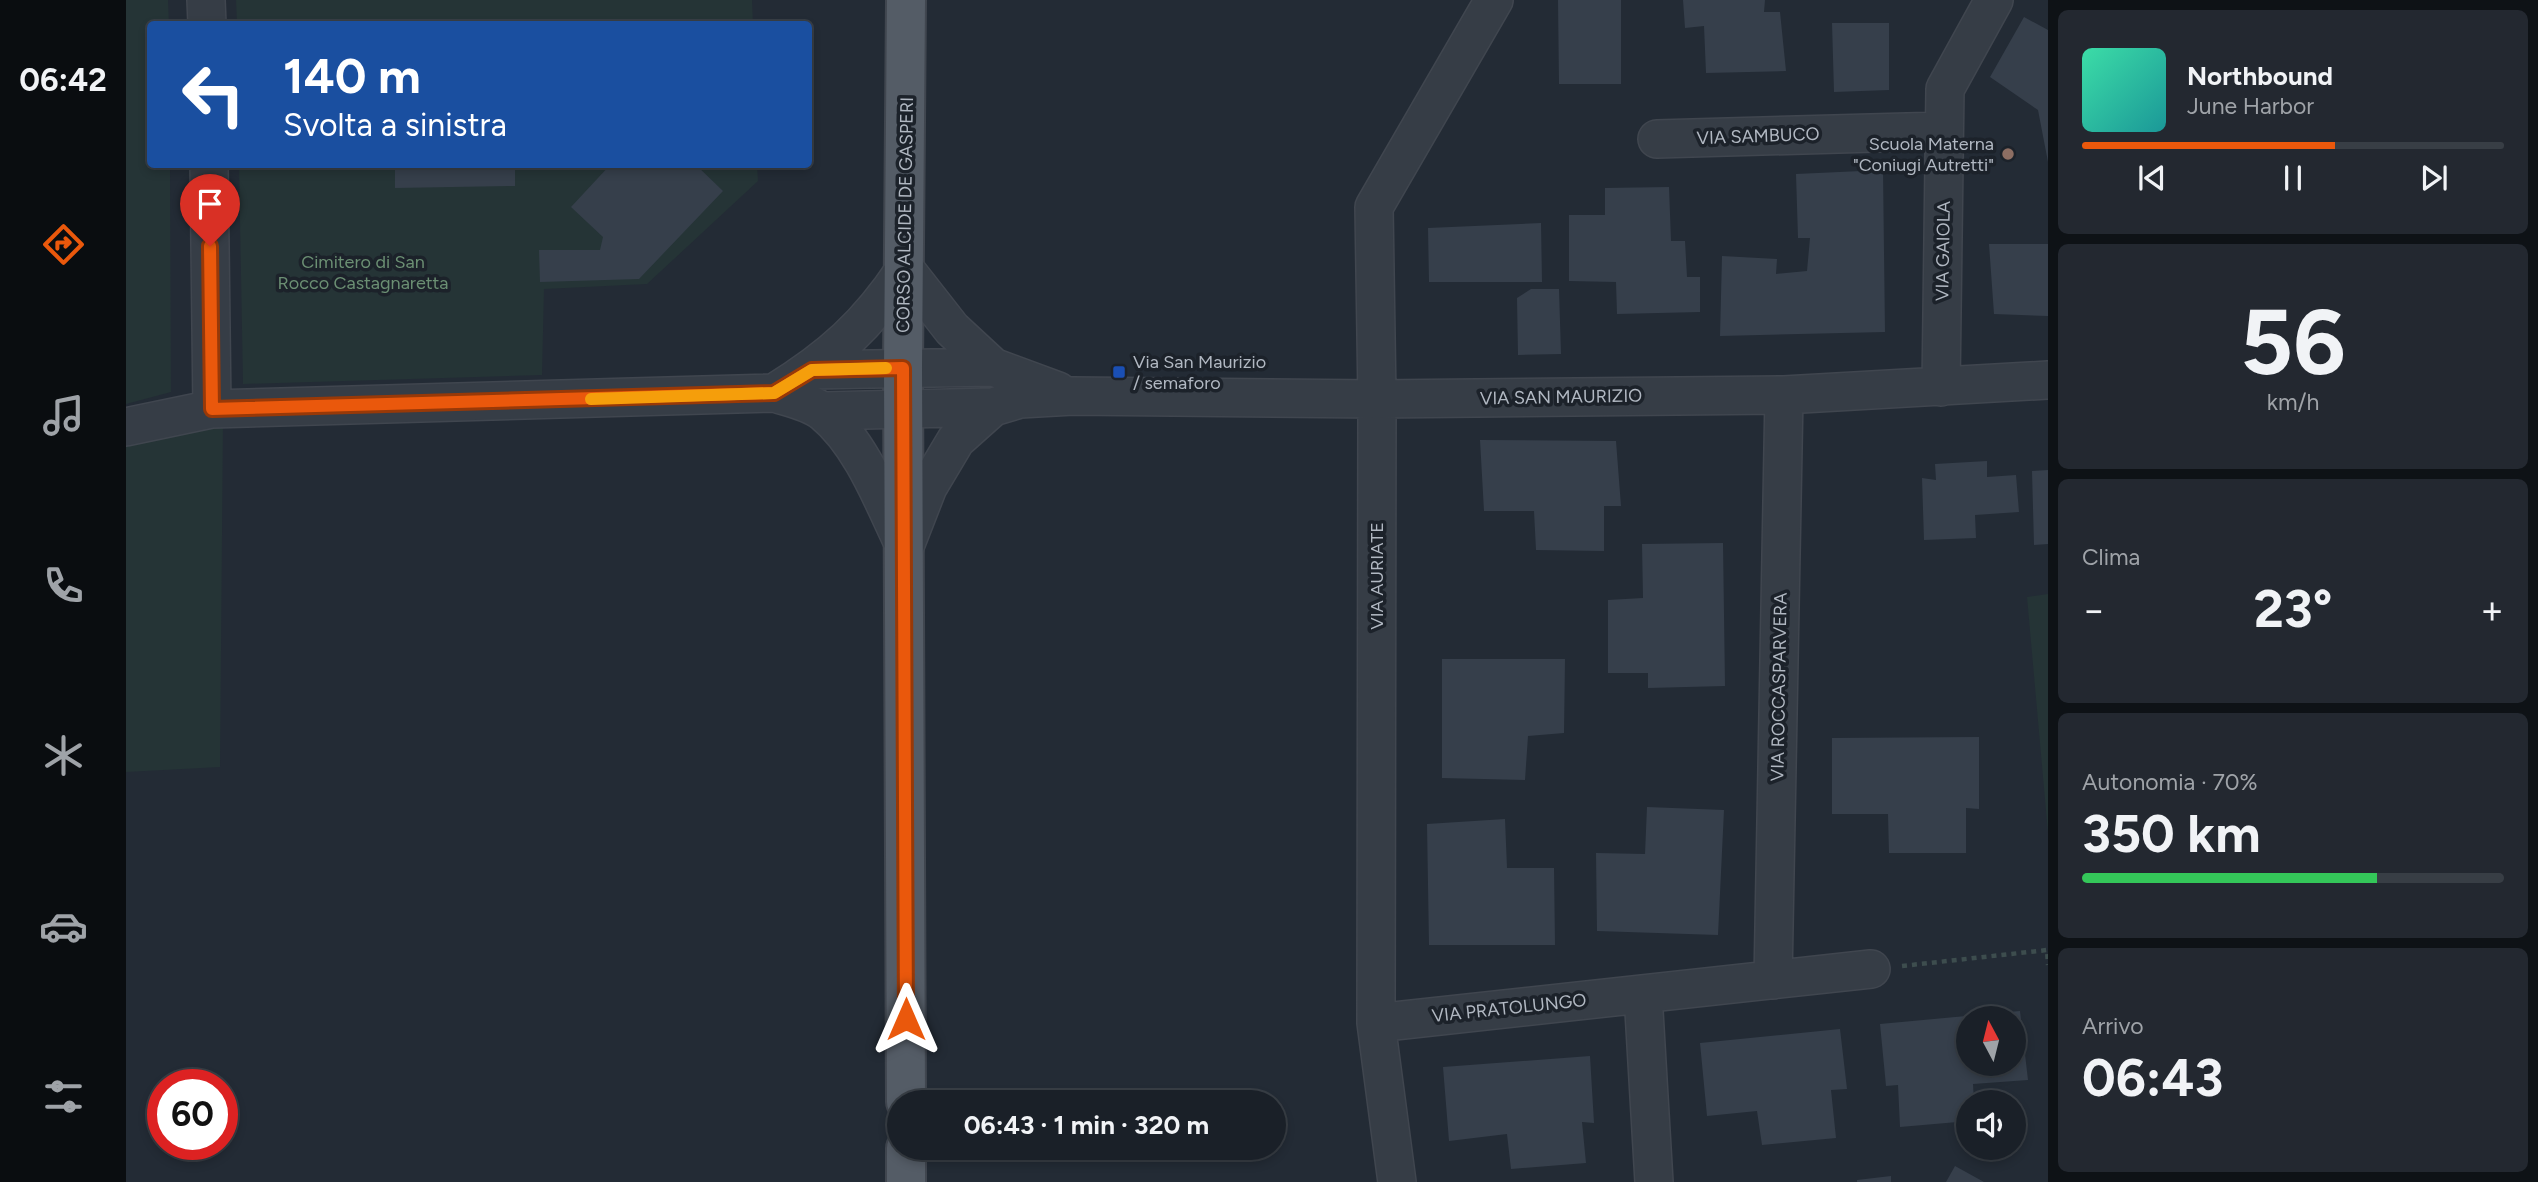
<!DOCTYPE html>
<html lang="it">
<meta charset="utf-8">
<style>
body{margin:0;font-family:Figtree,sans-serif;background:#232830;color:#f1f3f6;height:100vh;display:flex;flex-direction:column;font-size:26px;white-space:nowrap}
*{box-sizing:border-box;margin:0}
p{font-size:23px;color:#9fa3a8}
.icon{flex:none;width:38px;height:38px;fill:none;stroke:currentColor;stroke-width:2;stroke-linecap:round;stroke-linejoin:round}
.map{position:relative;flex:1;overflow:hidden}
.sheet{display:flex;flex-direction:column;gap:10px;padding:10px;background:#0e1216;width:490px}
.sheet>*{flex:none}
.hud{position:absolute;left:21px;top:21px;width:665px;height:147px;border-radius:7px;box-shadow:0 4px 10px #0003,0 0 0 2px #383e45;background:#1a4fa0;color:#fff;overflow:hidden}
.needle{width:46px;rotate:353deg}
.controls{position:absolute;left:1830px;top:1006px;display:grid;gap:14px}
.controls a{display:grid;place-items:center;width:70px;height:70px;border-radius:50%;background:#1a2028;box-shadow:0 4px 10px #0003,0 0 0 2px #383e45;font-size:35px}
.speed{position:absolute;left:21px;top:1069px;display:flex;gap:14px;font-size:35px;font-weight:700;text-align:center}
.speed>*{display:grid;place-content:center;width:91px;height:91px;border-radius:50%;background:#1a2028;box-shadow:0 4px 10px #0003,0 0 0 2px #383e45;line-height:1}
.speed .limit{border:10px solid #d22;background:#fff;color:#111}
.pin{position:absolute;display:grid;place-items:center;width:60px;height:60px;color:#fff;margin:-72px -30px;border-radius:50% 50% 50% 0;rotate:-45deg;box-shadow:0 0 7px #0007}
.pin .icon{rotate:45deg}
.me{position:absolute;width:77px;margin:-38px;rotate:0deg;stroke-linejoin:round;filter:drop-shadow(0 0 5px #0008)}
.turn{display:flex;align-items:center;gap:24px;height:147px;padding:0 21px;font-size:32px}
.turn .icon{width:91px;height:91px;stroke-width:2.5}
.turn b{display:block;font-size:49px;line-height:60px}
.big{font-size:52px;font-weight:700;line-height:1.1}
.sheet .tile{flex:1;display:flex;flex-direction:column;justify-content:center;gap:10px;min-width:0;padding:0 24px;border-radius:10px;background:#232830}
.sheet .dial{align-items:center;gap:0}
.dial b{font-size:91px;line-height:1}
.song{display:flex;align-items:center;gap:21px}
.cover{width:84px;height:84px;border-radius:10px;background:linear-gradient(135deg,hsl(160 70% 55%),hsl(180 70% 35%))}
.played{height:7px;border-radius:4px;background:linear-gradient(90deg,#ea580c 60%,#383e45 60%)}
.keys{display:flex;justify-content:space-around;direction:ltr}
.heat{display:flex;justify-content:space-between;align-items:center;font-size:38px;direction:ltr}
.charge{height:10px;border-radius:5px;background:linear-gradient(90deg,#34c759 70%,#383e45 0)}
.trip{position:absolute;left:761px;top:1090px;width:399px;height:70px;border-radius:35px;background:#1a2028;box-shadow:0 4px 10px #0003,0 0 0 2px #383e45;font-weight:700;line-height:70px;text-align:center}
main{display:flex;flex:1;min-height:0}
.menu{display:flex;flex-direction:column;width:126px;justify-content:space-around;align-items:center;background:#0a0d10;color:#9fa3a8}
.menu .icon{width:49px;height:49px}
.menu .active{color:#ea580c}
.menu b{font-size:32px;color:#f1f3f6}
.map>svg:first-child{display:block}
.green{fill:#253436}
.building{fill:#363f4b;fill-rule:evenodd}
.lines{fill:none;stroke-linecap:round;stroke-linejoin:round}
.minor-casing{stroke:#40464f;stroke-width:40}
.major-casing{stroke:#40464f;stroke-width:42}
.path{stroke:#3d4d4e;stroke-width:4.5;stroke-dasharray:5 5;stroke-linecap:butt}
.minor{stroke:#363d46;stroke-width:37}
.major{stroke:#545c66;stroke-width:38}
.route-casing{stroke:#983908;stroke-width:18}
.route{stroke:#ea580c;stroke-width:12}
.slow{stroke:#f59e0b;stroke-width:12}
.education-dot{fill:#8d6e63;stroke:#1c222a;stroke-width:2.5}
.transit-dot{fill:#1a4fb4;stroke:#1c222a;stroke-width:2.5}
.labels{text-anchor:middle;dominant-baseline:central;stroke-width:7;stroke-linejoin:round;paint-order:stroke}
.street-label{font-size:18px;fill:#b1b8c2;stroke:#1c222a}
.poi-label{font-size:18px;fill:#b1b8c2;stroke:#1c222a;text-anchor:end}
.park-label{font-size:18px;fill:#6b8f73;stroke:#1c222a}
</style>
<main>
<nav class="menu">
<b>06:42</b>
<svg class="icon active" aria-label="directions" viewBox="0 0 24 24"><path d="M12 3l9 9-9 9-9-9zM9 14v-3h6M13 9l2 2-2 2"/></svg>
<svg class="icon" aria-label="music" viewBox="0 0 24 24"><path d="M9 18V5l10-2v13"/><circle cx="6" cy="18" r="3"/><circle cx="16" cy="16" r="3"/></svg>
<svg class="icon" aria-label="phone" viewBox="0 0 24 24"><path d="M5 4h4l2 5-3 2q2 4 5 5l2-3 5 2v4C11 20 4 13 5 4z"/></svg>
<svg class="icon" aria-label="climate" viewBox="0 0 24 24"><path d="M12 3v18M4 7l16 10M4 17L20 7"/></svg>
<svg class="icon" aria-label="car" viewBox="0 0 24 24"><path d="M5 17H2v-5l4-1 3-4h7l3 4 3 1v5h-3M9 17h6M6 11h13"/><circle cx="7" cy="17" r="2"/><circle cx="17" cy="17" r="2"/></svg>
<svg class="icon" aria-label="filters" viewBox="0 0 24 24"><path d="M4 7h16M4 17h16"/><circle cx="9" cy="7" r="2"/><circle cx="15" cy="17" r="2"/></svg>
</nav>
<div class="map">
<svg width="1922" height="1182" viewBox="0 0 1922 1182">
<rect width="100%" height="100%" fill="#232b35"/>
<path class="green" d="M0,0H42L43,24H24V164L44,165L45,392L0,404Z
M110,0H626L627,24H111Z
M631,164L632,181L521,284L418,289L416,375L117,384L113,165Z
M97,420L94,767L0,772V444Z
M1922,594V833L1901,597Z"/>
<path class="building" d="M1432,0H1495V84H1433Z
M1557,0H1639L1638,12H1654L1660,71L1580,73L1578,26L1559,28Z
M1898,17L1922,30V162L1912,110L1864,77Z
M1706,23H1763V90L1708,92Z
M269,164H389V186L269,188Z
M485,164H569L597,191L513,279L414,282L413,250H474L477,237L445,207Z
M1757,170L1759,332L1594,336L1596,256L1651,259L1650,274L1681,271L1684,238H1672L1670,174Z
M1543,187L1545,241H1559L1561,277H1574V312L1491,314L1490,282L1443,281V215H1479V188Z
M1415,223L1416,282H1303L1302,228Z
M1863,244H1922V316L1868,314Z
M1405,289H1433L1435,354L1392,355L1391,298Z
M1354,440L1490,441L1495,506H1478V551L1410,550L1408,511H1358Z
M1861,461V477L1890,475L1893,512L1849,515L1850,538L1798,540L1796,478L1810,480L1809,464Z
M1922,470V544L1908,545L1906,471Z
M1597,543L1599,686L1522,688V673H1482V600L1517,598L1516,544Z
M1316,659H1439L1438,733L1402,736L1399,780L1316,778Z
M1853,737V809L1840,808V853H1763L1762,814H1706V738Z
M1521,807L1598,810L1592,935L1471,931L1470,853L1519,854Z
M1379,819L1381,868H1428L1429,945H1303L1301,824Z
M1894,1011L1902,1080L1847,1084L1848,1102H1843V1121L1774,1127L1772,1085L1760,1086L1754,1024ZM1843,1018H1888V1064H1843Z
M1714,1029L1721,1089L1705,1090L1710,1138L1636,1145L1631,1111L1581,1116L1574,1043Z
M1464,1056L1468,1123L1456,1122L1460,1163L1385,1169L1381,1134L1323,1141L1317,1067Z
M1829,1166L1858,1182H1820Z
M1765,1176V1182H1731V1180Z"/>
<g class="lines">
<defs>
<path id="minor" d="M80,0L81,24
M1531,139L1818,131
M83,164L86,409
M686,370L867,367
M1815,387L1819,89L1868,0
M648,393C705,358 742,325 779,269L826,329L867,367L932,391
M697,411L867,407
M0,427L86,409L648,393C664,398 685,402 698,413C736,444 758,504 779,547
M779,546L802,487L830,440L867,407L894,399L947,396L1251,399L1658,395L1922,380
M1647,980L1658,395
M1517,994L1528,1182
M1250,1023L1745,969
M1271,1182L1250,1023L1251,399L1248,207L1368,0"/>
<path id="major" d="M780,1102L777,368L780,0
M780,1148V1182"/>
</defs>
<use href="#minor" class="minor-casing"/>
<use href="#major" class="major-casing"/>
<path class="path" d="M1776,966L1921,950L1922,965"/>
<use href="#minor" class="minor"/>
<use href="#major" class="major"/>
</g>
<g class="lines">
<defs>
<path id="route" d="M84,246L86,409L648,393L686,370L777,368L780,1019"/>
</defs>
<use href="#route" class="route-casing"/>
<use href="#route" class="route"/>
<path class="slow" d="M465,399L648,393L686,370L760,368"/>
</g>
<circle class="education-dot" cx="1882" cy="154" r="7"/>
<rect class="transit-dot" x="986" y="365" width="14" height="14" rx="3.5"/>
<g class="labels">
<g class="street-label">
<text transform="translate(1632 136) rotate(-2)">VIA SAMBUCO</text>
<text transform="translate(779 215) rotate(-89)">CORSO ALCIDE DE GASPERI</text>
<text transform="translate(1817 251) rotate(-89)">VIA GAIOLA</text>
<text transform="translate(1435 397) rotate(-1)">VIA SAN MAURIZIO</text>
<text transform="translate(1251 576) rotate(-90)">VIA AURIATE</text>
<text transform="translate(1653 687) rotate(-89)">VIA ROCCASPARVERA</text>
<text transform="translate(1383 1008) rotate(-6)">VIA PRATOLUNGO</text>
</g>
<g class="poi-label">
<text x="1868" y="144">Scuola Materna<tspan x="1868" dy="21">"Coniugi Autretti"</tspan></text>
<text x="1007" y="362" text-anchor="start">Via San Maurizio<tspan x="1007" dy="21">/ semaforo</tspan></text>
</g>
<g class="park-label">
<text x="237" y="262">Cimitero di San<tspan x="237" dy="21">Rocco Castagnaretta</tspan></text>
</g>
</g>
</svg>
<div class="controls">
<a><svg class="needle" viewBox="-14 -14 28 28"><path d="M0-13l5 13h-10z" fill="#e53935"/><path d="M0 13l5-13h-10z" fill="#9fa3a8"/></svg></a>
<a><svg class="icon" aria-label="sound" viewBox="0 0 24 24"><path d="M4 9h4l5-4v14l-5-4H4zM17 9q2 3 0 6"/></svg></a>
</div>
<div class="speed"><div class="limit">60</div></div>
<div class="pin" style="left:84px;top:246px;background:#d93025"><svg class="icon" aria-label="arrive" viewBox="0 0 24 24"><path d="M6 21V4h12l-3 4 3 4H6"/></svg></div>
<svg class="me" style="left:780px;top:1019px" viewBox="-20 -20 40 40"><path d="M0-17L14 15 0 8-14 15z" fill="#ea580c" stroke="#fff" stroke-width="4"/></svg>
<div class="trip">06:43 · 1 min · 320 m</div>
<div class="hud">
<div class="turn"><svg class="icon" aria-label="left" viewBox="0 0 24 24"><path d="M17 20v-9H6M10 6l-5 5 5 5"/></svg><div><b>140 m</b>Svolta a sinistra</div></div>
</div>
</div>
<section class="sheet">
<div class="tile">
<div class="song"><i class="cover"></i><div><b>Northbound</b><p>June Harbor</p></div></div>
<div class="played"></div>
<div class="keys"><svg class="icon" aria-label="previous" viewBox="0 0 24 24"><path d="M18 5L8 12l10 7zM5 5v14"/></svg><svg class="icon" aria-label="pause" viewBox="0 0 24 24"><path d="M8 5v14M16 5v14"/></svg><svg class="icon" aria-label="next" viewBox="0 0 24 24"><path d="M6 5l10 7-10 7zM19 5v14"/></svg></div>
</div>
<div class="tile dial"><b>56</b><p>km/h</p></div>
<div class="tile"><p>Clima</p>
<div class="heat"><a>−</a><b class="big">23°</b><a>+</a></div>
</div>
<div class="tile"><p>Autonomia · 70%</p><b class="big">350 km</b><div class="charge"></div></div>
<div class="tile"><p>Arrivo</p><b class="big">06:43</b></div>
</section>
</main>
